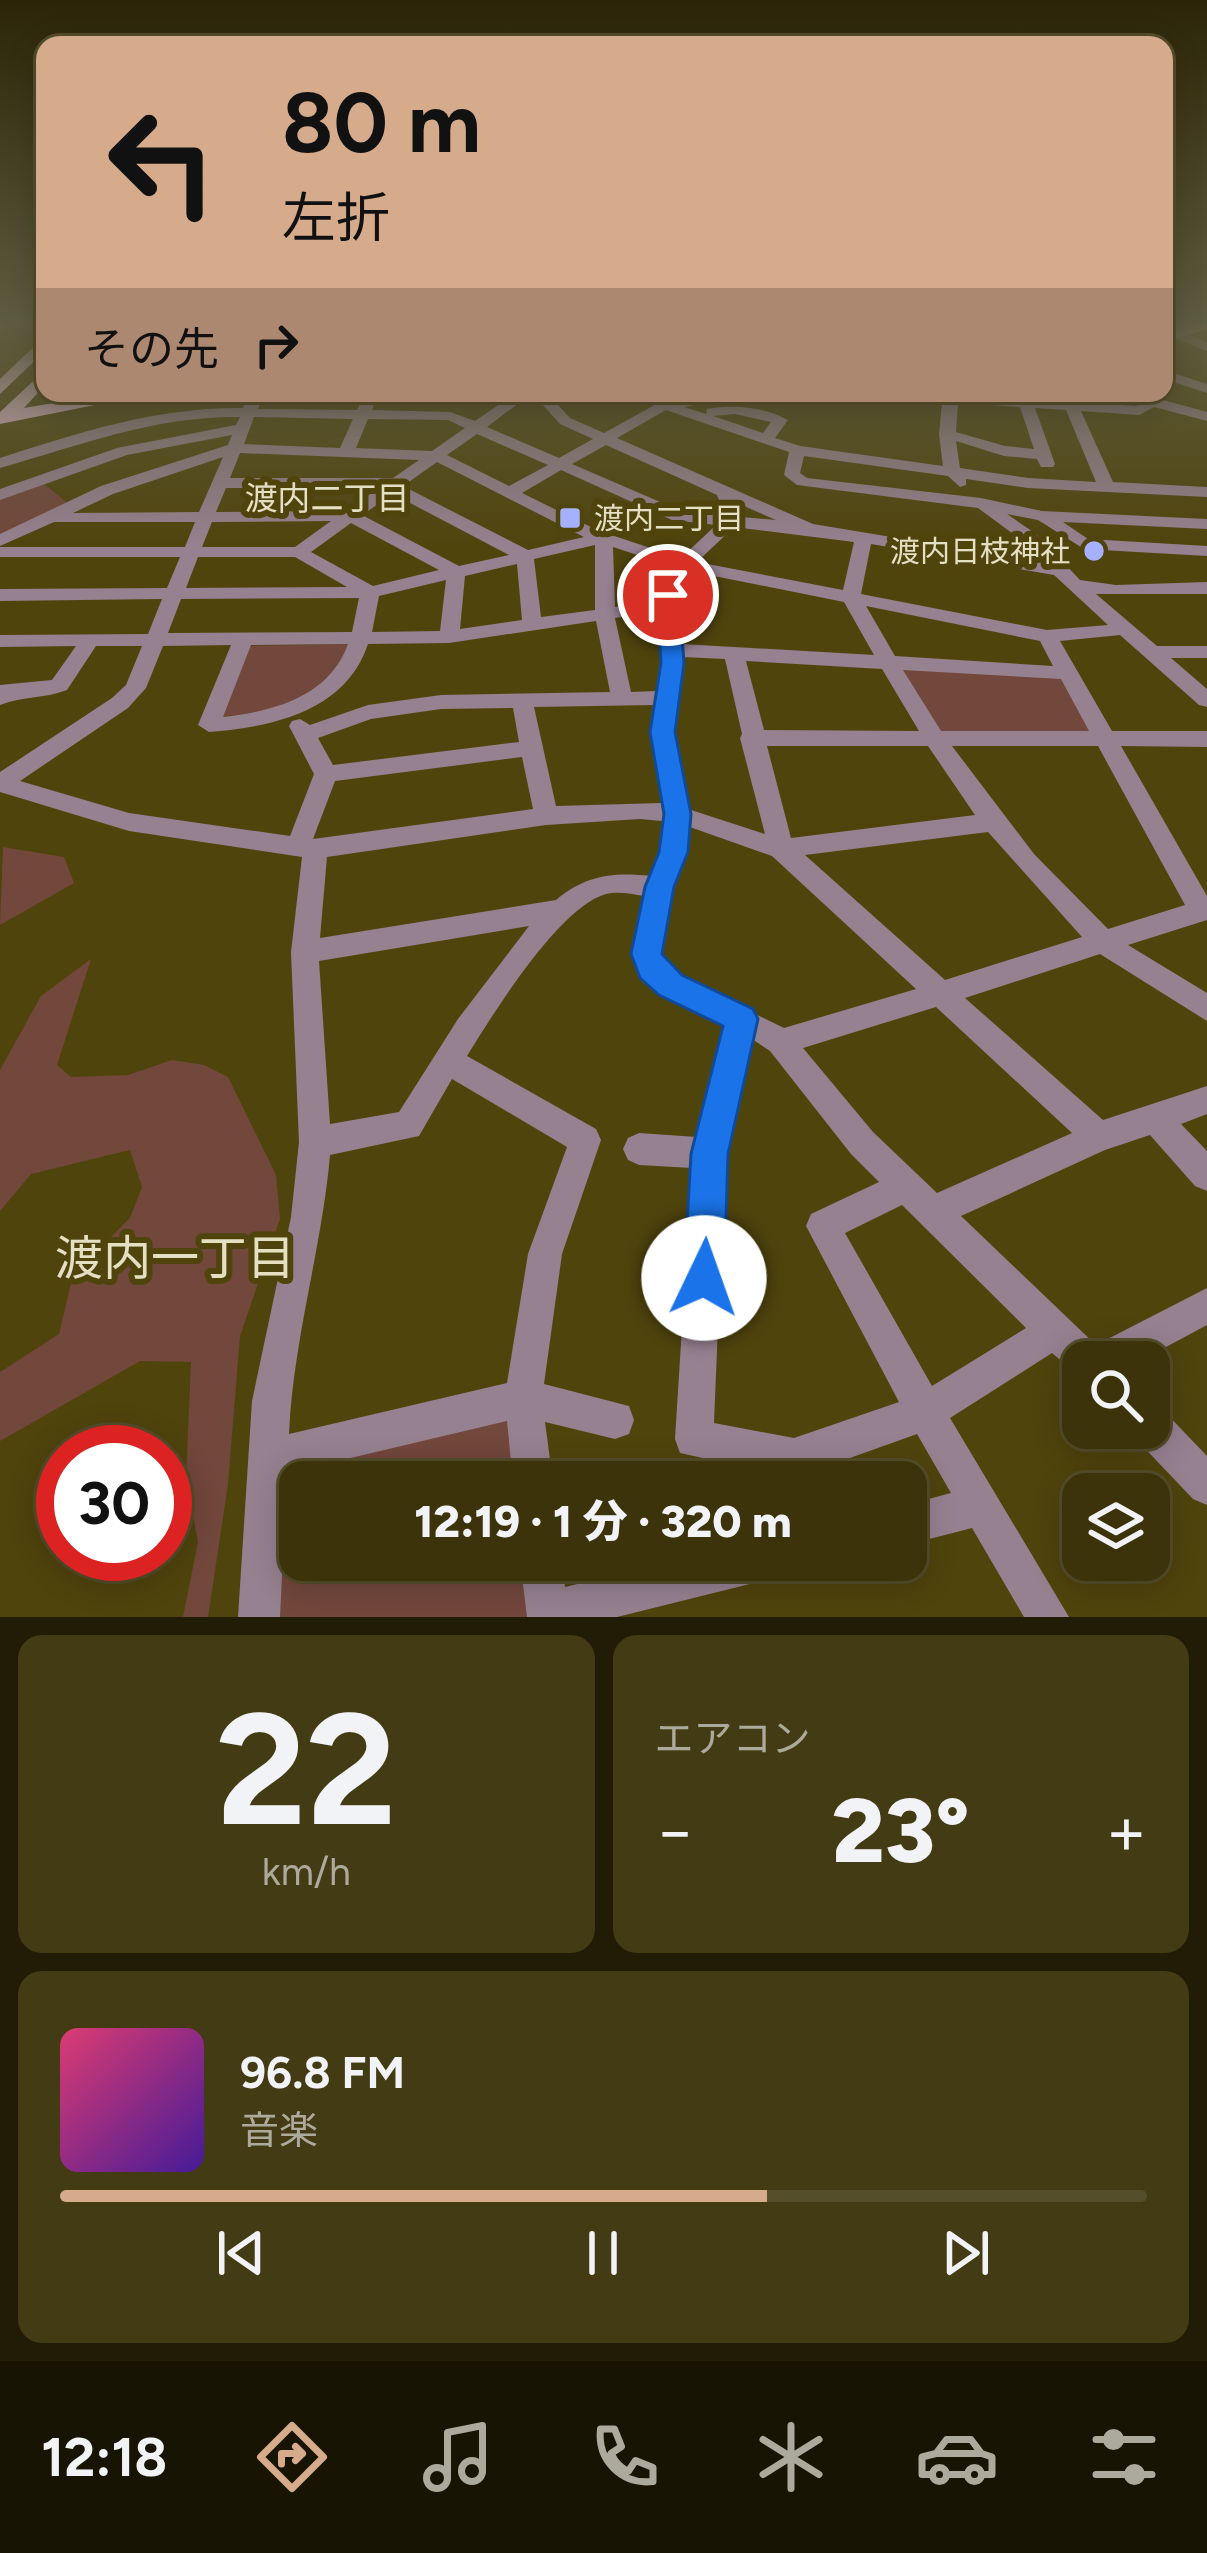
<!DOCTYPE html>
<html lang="ja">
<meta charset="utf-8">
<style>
body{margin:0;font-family:Figtree,"Noto Sans JP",sans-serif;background:#433b13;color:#f1f3f6;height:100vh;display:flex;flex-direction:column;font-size:45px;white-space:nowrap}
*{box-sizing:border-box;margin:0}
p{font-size:39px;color:#acaa9c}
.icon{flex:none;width:66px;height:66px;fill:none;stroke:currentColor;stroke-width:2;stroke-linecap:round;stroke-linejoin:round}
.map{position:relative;height:1617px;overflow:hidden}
.sheet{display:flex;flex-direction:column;gap:18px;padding:18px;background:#211c06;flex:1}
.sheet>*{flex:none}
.hud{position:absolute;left:36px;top:36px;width:1137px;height:366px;border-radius:24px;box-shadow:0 6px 30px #0003,0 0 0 3px #554e2b;background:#d6ab8b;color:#111;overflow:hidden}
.controls{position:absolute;left:1062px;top:1341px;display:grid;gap:24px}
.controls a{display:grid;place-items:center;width:108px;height:108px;border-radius:24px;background:#3c330a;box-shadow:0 6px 30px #0003,0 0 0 3px #554e2b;font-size:60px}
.speed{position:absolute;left:36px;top:1425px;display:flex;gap:24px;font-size:60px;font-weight:700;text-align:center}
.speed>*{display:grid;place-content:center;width:156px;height:156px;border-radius:50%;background:#3c330a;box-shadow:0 6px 30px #0003,0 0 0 3px #554e2b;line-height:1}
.speed .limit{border:18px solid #d22;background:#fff;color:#111}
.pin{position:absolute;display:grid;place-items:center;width:102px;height:102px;color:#fff;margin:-51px;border:6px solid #fff;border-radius:50%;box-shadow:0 3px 12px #0007}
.me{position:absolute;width:132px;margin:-66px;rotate:3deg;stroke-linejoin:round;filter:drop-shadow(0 0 9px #0008)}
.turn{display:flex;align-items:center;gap:42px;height:252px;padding:0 48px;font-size:54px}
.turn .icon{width:156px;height:156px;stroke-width:2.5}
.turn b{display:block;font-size:84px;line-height:102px}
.then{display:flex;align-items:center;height:114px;padding:0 48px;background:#0003;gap:24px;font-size:45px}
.big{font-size:90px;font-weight:800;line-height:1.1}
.sheet .tile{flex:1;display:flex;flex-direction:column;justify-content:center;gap:18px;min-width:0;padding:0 42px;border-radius:24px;background:#433b13}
.sheet .dial{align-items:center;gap:0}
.dial b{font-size:156px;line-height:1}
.song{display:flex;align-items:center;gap:36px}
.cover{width:144px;height:144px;border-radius:18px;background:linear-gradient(135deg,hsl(340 70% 55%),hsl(260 70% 35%))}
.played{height:12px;border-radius:6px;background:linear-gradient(90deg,#d6ab8b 65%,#554e2b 65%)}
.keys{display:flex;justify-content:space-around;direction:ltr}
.heat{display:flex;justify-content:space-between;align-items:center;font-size:66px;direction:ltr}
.sheet .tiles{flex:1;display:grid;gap:18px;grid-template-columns:1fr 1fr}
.tile:last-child{grid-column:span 2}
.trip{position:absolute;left:279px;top:1461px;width:648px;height:120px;border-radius:24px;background:#3c330a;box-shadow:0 6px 30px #0003,0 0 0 3px #554e2b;font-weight:800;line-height:120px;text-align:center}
.dock{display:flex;height:192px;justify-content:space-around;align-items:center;background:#181404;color:#acaa9c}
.dock .icon{width:84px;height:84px}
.dock .selected{color:#d6ab8b}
.dock b{font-size:54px;color:#f1f3f6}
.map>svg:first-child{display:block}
.green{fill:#72473c}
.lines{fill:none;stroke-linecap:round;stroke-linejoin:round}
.minor{fill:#968190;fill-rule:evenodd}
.major{fill:#e6bcda;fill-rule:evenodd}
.route{fill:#1a73e8;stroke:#114b97;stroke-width:3}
.poi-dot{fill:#a5b1fc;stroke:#50440d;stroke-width:4.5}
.labels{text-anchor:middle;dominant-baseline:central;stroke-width:12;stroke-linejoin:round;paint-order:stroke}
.far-poi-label{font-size:30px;fill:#e5dfc4;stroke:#50440d;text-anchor:start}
.far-neighbourhood-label{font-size:33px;fill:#e5dfc4;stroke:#50440d}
.near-neighbourhood-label{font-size:48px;fill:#e5dfc4;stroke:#50440d}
</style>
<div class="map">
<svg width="1207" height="1617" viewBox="0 0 1207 1617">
<rect width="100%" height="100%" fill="#50440d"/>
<path class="green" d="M40,481L70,505L0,537V495Z
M350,644C347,652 345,664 339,671C313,703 254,715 215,717L245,646Z
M897,667L1062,677L1094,735L937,733Z
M3,847L64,857L74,883L0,925Z
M91,959L57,1065L71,1077L128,1075L172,1060L204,1065L228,1077L276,1175L280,1219L240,1336L228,1484L208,1617H183L198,1542L186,1477L191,1362L140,1361L0,1441V1372L59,1334L73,1275L130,1218L142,1187L130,1150L31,1174L0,1211V1070L41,996Z
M501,1418L513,1426L521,1482H300V1560H532L539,1617H275L281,1481L291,1464Z"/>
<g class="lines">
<path class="minor" d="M0,320H13L0,331Z
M1174,329L1207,342V351L1169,336V330Z
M1164,370L1207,384V393L1164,379Z
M1164,389L1171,393L1163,400L1207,412V421L1154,407L1139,415L1081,411L1113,482L1207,487V497L1028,488L966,479V485L960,487L948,476L804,456L800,473L807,478L981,498L1042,511L1207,519V529L1063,522L1088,539L1207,546V556L1084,549L1038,520L1007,514L1036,534L1080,580L1116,585L1207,582V594H1096L1157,646H1207V658H1171L1207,689V707L1199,705L1120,635L1060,641L1112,731H1207V747L1121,746L1207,896V920L1128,945L1207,993V1021L1100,954L965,998L1103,1120L1207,1086V1114L1181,1124L1207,1151V1191L1195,1186L1150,1135L1105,1150L961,1216L1096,1345L1207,1288V1325L1138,1362H1083V1379L1052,1353L950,1418L1069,1617H1024L972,1528L906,1545V1505L951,1493L917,1434L794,1478L680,1453L675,1439L692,1168L639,1165L628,1160L623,1149L628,1138L639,1133L697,1137L726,1026C654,997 618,980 644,896C632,894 618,891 606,894C559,907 493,1014 467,1056L596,1129L601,1140L562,1254L544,1384L629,1406L634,1420L629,1434L615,1439L545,1422L553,1482H513L507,1421L287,1473L280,1617H238L252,1401L291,1217L299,1142L291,952L302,857L129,831L0,792V772L112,698L126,685L142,646H96L67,690C44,699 21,696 0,705V685L52,680L76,646L0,647V635L148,634L162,599L0,601V589L167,588L180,557H0V547H185L195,522H54L0,546V534L101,486L228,445L232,435L127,455L0,500V489L117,448L236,425L240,417C154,416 81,445 0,468V458C80,432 158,407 243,408L250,393H264L258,409L357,410L365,393H379L372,410L450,412L475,421L516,393H547L570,418L604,433L660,402L720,393H758L684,407L706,414L707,409C733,404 765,407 788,420L775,438L800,446L943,466L939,434L943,393L1017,398L1015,393H1029L1031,399L1136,406L1141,403L1135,399L1137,396L1164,393ZM532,393L560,424L593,439L559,458L487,427ZM958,403L1020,407L1034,449L1005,446L956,432ZM1035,408L1066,410L1096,482L1028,478L960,468L956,441L1004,456L1037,459L1041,467H1053L1055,464ZM666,410L789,452L784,475L797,485L978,508L1024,542L1042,562L813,524L617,438ZM735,414L771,422L763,433L713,416ZM254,417L353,419L340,448L244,444ZM368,419L448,420L465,428L432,451L356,448ZM477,434L548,465L509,486L447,455ZM606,445L717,495L725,515L681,511L572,464ZM240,453L419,460L393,478H230ZM223,457L199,512L73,513L113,494ZM437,462L584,537L528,550L403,486ZM561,470L672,520L716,525L681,558L599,531L522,493ZM226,488H379L346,511L216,512ZM393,494L509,555L459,566L362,515ZM737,503L776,520L742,517ZM331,521L295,547H202L212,522ZM351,523L439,570L373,586L311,552ZM734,527L854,542L843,590L697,562ZM871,544L1054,575L1108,625L1047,630L861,594ZM595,545V610L541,617L534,559ZM613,547L674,567L658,600L615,607ZM198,557H295L347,587L186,588ZM517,564L522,620L460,629L465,576ZM689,571L844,602L874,655L682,644L677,601ZM446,580L440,631L372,632L379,596ZM359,598L352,632L168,633L181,599ZM866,606L1040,641L1053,666L895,656ZM658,612L662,656L657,691L631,692L615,618ZM596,621L610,692L441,695L368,705L310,725L300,719L292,721L289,726L314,774L290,836L129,813L20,781L128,708L146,688L163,646L231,645L198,725L209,732C273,727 346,711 368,644L449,643ZM348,644C329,697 274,711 223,717L251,645ZM682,657L725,659L742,734L740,738L765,834L685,808L674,729ZM746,661L882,669L919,731L764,730ZM903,670L1061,679L1089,731H941ZM654,705L653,749L661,803L556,806L534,707ZM513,708L519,742L333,765L318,738L371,719L441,709ZM767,746H928L975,815L791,838ZM952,746H1098L1185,905L1108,929L1034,854ZM522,757L533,809L313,839L335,781ZM640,819L662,821L659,853L651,876C613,872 586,875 556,900L320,938L327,857L546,825ZM687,826L772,856L916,989L784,1028L675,975C638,936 685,872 687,826ZM988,832L1082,937L945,980L805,855ZM529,926L458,1019L399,1112L330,1124L319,961ZM936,1007L1072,1133L937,1193L873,1132L803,1048ZM752,1039L770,1051L851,1154L879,1182L811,1214L806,1226L899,1402L794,1438L714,1423L725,1154ZM452,1079L567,1147L528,1254L507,1383L289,1434C293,1340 322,1248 330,1155L419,1136ZM902,1205L1026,1328L932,1386L845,1233Z
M1149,1405L1163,1410L1207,1456V1505L1193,1499L1135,1438L1131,1428H1149Z
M520,1560H562L565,1587L677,1560H783L777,1575L762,1581L617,1617H527Z"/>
<path class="major" d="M1207,320V330L1164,341V331Z
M45,336V351L0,394V379Z
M45,370V385L24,408L114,393H155L0,424V412Z"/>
</g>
<linearGradient id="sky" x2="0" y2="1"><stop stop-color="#2c2507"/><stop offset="0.59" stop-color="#5e5c40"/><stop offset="1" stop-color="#5e5c40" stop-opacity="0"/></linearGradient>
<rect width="1207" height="547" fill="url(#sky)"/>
<path class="route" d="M668,588L679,595L684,663L675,732L691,814L688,852L674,887L662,954L682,975L753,1009L758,1019L728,1154L724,1278L718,1292L704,1298L690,1292L684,1278L691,1154L723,1026L659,995L640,978L631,954L645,887L659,852L664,814L650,732L661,663L657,595Z"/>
<g class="poi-dot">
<rect x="558" y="506" width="24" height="24" rx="6"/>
<circle cx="1094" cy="551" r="12"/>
</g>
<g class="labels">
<g class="far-poi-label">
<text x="594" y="518">渡内二丁目</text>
<text x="1070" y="551" text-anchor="end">渡内日枝神社</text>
</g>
<g class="far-neighbourhood-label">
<text x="327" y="498">渡内二丁目</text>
</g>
<g class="near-neighbourhood-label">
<text x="175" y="1258">渡内一丁目</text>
</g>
</g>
</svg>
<div class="controls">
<a><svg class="icon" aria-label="search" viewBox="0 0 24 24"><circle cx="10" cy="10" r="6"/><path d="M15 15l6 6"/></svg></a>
<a><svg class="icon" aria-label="layers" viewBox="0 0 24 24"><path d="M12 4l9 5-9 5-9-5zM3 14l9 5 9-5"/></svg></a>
</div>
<div class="speed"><div class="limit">30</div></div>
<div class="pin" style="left:668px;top:595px;background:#d93025"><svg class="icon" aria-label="arrive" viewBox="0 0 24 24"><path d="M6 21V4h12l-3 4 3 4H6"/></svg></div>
<svg class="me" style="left:704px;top:1278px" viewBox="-20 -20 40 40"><circle r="19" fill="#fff"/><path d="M0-13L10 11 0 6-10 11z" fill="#1a73e8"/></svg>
<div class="trip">12:19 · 1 分 · 320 m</div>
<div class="hud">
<div class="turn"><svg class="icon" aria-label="left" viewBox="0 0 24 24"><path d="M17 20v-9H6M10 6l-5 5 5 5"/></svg><div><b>80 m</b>左折</div></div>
<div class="then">その先<svg class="icon" aria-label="right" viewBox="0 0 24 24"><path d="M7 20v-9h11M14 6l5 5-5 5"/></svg></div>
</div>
</div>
<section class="sheet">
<div class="tiles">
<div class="tile dial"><b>22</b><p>km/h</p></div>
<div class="tile"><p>エアコン</p>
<div class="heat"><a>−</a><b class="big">23°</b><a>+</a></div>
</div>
<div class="tile">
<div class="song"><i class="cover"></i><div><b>96.8 FM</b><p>音楽</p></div></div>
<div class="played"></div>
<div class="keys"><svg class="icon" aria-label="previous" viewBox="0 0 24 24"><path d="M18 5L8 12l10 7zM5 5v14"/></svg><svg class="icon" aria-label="pause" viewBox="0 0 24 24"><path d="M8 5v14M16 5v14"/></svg><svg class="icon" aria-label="next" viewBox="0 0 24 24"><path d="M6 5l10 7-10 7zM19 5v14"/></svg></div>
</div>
</div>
</section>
<nav class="dock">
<b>12:18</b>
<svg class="icon selected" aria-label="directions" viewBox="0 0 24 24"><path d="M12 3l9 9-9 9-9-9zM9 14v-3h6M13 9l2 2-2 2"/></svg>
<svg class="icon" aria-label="music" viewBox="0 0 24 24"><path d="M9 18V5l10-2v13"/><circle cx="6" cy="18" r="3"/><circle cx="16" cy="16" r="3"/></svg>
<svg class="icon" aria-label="phone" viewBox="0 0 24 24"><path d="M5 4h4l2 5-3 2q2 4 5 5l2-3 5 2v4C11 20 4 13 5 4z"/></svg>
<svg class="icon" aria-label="climate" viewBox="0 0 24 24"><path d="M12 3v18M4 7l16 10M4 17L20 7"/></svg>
<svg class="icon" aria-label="car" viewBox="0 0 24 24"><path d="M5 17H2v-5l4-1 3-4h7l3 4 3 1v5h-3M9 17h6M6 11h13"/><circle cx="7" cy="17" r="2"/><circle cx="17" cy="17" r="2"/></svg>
<svg class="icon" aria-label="filters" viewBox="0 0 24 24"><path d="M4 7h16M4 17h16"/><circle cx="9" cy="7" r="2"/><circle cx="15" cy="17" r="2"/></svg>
</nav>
